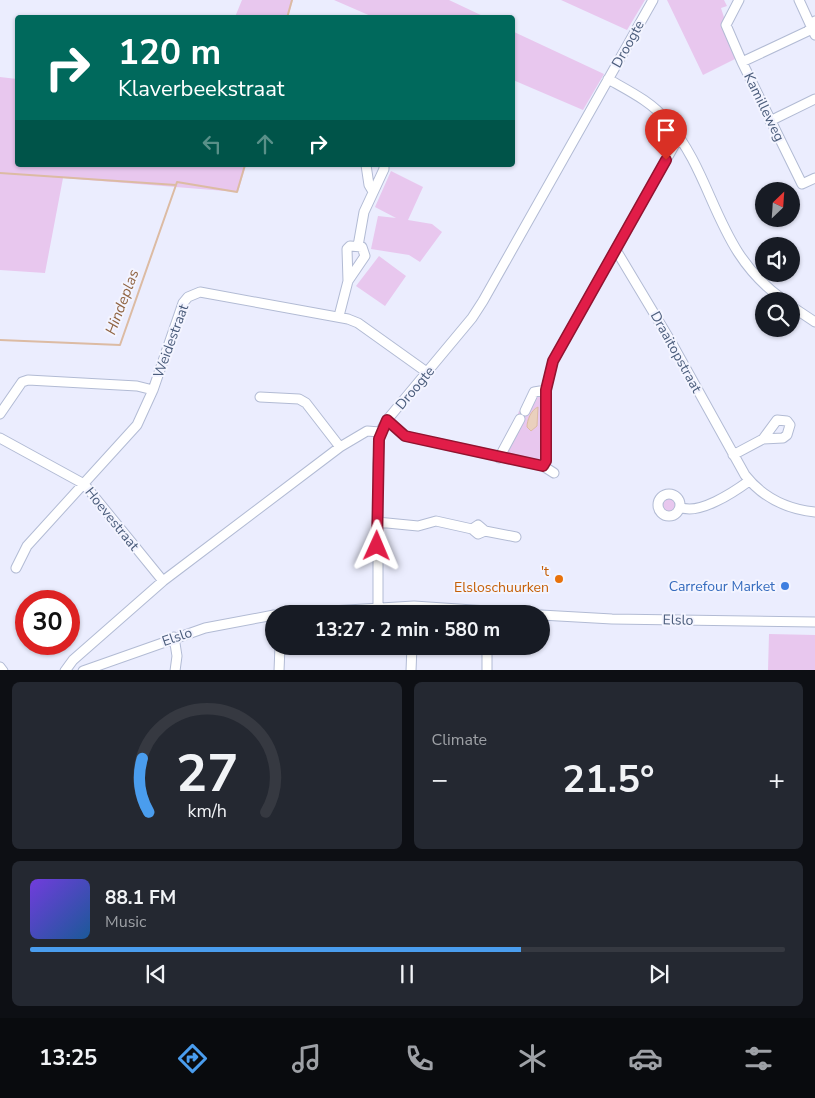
<!DOCTYPE html>
<meta charset="utf-8">
<style>
body{margin:0;font-family:"Nunito Sans",sans-serif;background:#242831;color:#f1f3f6;height:100vh;display:flex;flex-direction:column;font-size:19px;white-space:nowrap}
*{box-sizing:border-box;margin:0}
p{font-size:16px;color:#9ea1a6}
.icon{flex:none;width:28px;height:28px;fill:none;stroke:currentColor;stroke-width:2;stroke-linecap:round;stroke-linejoin:round}
.map{position:relative;height:670px;overflow:hidden}
.drawer{display:flex;flex-direction:column;gap:12px;padding:12px;background:#0d0f14;flex:1}
.drawer>*{flex:none}
.hud{position:absolute;left:15px;top:15px;width:500px;height:152px;border-radius:5px;box-shadow:0 1px 4px #0004;background:#00695c;color:#fff;overflow:hidden}
.needle{width:32px;rotate:25deg}
.buttons{position:absolute;left:755px;top:182px;display:grid;gap:10px}
.buttons a{display:grid;place-items:center;width:45px;height:45px;border-radius:50%;background:#171b24;box-shadow:0 1px 4px #0004;font-size:25px}
.speed{position:absolute;left:15px;top:590px;display:flex;gap:10px;font-size:25px;font-weight:700;text-align:center}
.speed>*{display:grid;place-content:center;width:65px;height:65px;border-radius:50%;background:#171b24;box-shadow:0 1px 4px #0004;line-height:1}
.speed .limit{border:8px solid #d22;background:#fff;color:#111}
.pin{position:absolute;display:grid;place-items:center;width:42px;height:42px;color:#fff;margin:-51px -21px;border-radius:50% 50% 50% 0;rotate:-45deg;box-shadow:0 0 5px #0007}
.pin .icon{rotate:45deg}
.me{position:absolute;width:55px;margin:-28px;rotate:1deg;stroke-linejoin:round;filter:drop-shadow(0 0 4px #0008)}
.turn{display:flex;align-items:center;gap:18px;height:105px;padding:0 20px;font-size:22px}
.turn .icon{width:65px;height:65px;stroke-width:2.5}
.turn b{display:block;font-size:35px;line-height:42px}
.lanes{display:flex;align-items:center;height:48px;padding:0 20px;background:#0003;justify-content:center;gap:25px;direction:ltr}
.lanes .off{opacity:.35}
.big{font-size:38px;font-weight:700;line-height:1.1}
.drawer .tile{flex:1;display:flex;flex-direction:column;justify-content:center;gap:8px;min-width:0;padding:0 18px;border-radius:8px;background:#242831}
.drawer .dial{align-items:center;gap:0}
.dial svg{height:130px;overflow:visible;fill:none;stroke:#363941;stroke-width:7;stroke-linecap:round;text-anchor:middle}
.dial text{fill:#f1f3f6;stroke:none}
.song{display:flex;align-items:center;gap:15px}
.cover{width:60px;height:60px;border-radius:8px;background:linear-gradient(135deg,hsl(260 70% 55%),hsl(210 70% 35%))}
.played{height:5px;border-radius:2px;background:linear-gradient(90deg,#4a9dee 65%,#363941 65%)}
.keys{display:flex;justify-content:space-around;direction:ltr}
.heat{display:flex;justify-content:space-between;align-items:center;font-size:28px;direction:ltr}
.drawer .tiles{flex:1;display:grid;gap:12px;grid-template-columns:1fr 1fr}
.tile:last-child{grid-column:span 2}
.trip{position:absolute;left:265px;top:605px;width:285px;height:50px;border-radius:25px;background:#171b24;box-shadow:0 1px 4px #0004;font-weight:700;line-height:50px;text-align:center}
.tabs{display:flex;height:80px;justify-content:space-around;align-items:center;background:#090b0e;color:#9ea1a6}
.tabs .icon{width:35px;height:35px}
.tabs .on{color:#4a9dee}
.tabs b{font-size:22px;color:#f1f3f6}
.map>svg:first-child{display:block}
.green{fill:#e8c7ee}
.water{fill:#ead0bd;stroke:#dcbba3}
.lines{fill:none;stroke-linecap:round;stroke-linejoin:round}
.stream{stroke:#dcbba3;stroke-width:2}
.minor-casing{stroke:#b2bbd4;stroke-width:11}
.minor{stroke:#fff;stroke-width:9}
.route-casing{stroke:#92132f;stroke-width:12}
.route{stroke:#e11d48;stroke-width:9}
.food-dot{fill:#e8710a;stroke:#f3f4ff;stroke-width:2}
.shop-dot{fill:#3f7fe0;stroke:#f3f4ff;stroke-width:2}
.labels{text-anchor:middle;dominant-baseline:central;stroke-width:4;stroke-linejoin:round;paint-order:stroke}
.street-label{font-size:14px;fill:#4b5d7c;stroke:#f3f4ff}
.food-label{font-size:14px;fill:#c56008;stroke:#f3f4ff;text-anchor:end}
.shop-label{font-size:14px;fill:#366cbe;stroke:#f3f4ff;text-anchor:end}
.water-label{font-size:15px;font-style:italic;fill:#906442;stroke:#f3f4ff}
</style>
<div class="map">
<svg width="815" height="671" viewBox="0 0 815 671">
<rect width="100%" height="100%" fill="#ebedfe"/>
<path class="green" d="M242,0H293L288,17H235Z
M334,0H449L485,17H373Z
M561,0H645L627,30Z
M667,0H724L727,6L721,8L737,58L703,75Z
M512,31L604,74L583,110L513,80Z
M0,77L17,79L18,165H246L238,192L63,178L45,273L0,270Z
M391,171L423,187L408,220L432,224L442,232L420,262L409,255L371,249L378,216L396,218L375,207Z
M379,256L406,276L385,306L356,286Z
M543,393L541,459L538,462L504,456L519,411L525,414L535,395Z
M661 505a8 8 0 1 1 16 0a8 8 0 1 1-16 0Z
M769,634L815,635V670H768Z"/>
<path class="water" d="M538,407L537,426L531,431L527,427C527,420 531,410 538,407Z"/>
<g class="lines">
<path class="stream" d="M287,18L292,0
M0,173L176,185L177,182L237,192L245,165
M0,340L120,345L176,185"/>
<defs>
<path id="minor" d="M739,0L726,25L742,62
M799,0L815,35
M815,21L808,31L742,62L802,184L815,178
M608,79C629,91 652,102 667,121C717,180 714,252 785,301
M770,121L815,99
M366,165L369,185L372,190
M358,246L364,212L384,169V165
M616,250L670,340L745,475C763,498 786,509 815,512
M791,306L815,322
M339,316L348,281L365,256L362,247L350,246L347,249L348,281
M260,397L299,399L306,403L340,447
M525,411L534,392L546,390
M0,414L22,382L28,380L137,386L153,390
M387,420L405,436L543,466L546,461V390L553,361L675,144L681,140
M0,438L84,484L163,581
M733,455L763,439L783,438L787,435L790,425L787,421L777,420L763,439
M499,458L520,419
M543,466L554,473
M658 505a11 11 0 1 1 22 0a11 11 0 1 1-22 0Z
M680,507C698,516 734,492 749,481
M377,522L418,526L436,521L472,529L478,534L485,531
M472,529L478,525L485,531L516,537
M16,568L27,546L137,425L153,390L183,303L188,297L200,292L348,319L358,323L428,373
M378,606V464L380,432
M281,614L414,606L530,614
M541,615L612,619L815,622
M174,637L177,656L175,671
M487,646V671
M0,667L3,671
M65,671L73,660L163,581L340,447L367,431L380,432L387,420L472,318L483,301L653,0
M83,671L205,628L274,615
M279,671L280,646
M411,671L412,646"/>
</defs>
<use href="#minor" class="minor-casing"/>
<use href="#minor" class="minor"/>
</g>
<g class="lines">
<defs>
<path id="route" d="M377,546L379,439L387,420L405,436L543,466L546,461V390L553,361L666,160"/>
</defs>
<use href="#route" class="route-casing"/>
<use href="#route" class="route"/>
</g>
<circle class="food-dot" cx="559" cy="579" r="5"/>
<circle class="shop-dot" cx="785" cy="586" r="5"/>
<g class="labels">
<g class="street-label">
<text transform="translate(628 44) rotate(-61)">Droogte</text>
<text transform="translate(764 107) rotate(64)">Kamilleweg</text>
<text transform="translate(171 341) rotate(-70)">Weidestraat</text>
<text transform="translate(676 352) rotate(61)">Draaitopstraat</text>
<text transform="translate(415 388) rotate(-50)">Droogte</text>
<text transform="translate(112 519) rotate(51)">Hoevestraat</text>
<text transform="translate(678 620) rotate(1)">Elslo</text>
<text transform="translate(177 637) rotate(-19)">Elslo</text>
</g>
<g class="food-label">
<text x="549" y="571">'t<tspan x="549" dy="16">Elsloschuurken</tspan></text>
</g>
<g class="shop-label">
<text x="775" y="586">Carrefour Market</text>
</g>
<g class="water-label">
<text transform="translate(122 302) rotate(-69)">Hindeplas</text>
</g>
</g>
</svg>
<div class="buttons">
<a><svg class="needle" viewBox="-14 -14 28 28"><path d="M0-13l5 13h-10z" fill="#e53935"/><path d="M0 13l5-13h-10z" fill="#9ea1a6"/></svg></a>
<a><svg class="icon" aria-label="sound" viewBox="0 0 24 24"><path d="M4 9h4l5-4v14l-5-4H4zM17 9q2 3 0 6"/></svg></a>
<a><svg class="icon" aria-label="search" viewBox="0 0 24 24"><circle cx="10" cy="10" r="6"/><path d="M15 15l6 6"/></svg></a>
</div>
<div class="speed"><div class="limit">30</div></div>
<div class="pin" style="left:666px;top:160px;background:#d93025"><svg class="icon" aria-label="arrive" viewBox="0 0 24 24"><path d="M6 21V4h12l-3 4 3 4H6"/></svg></div>
<svg class="me" style="left:377px;top:546px" viewBox="-20 -20 40 40"><path d="M0-17L14 15 0 8-14 15z" fill="#e11d48" stroke="#fff" stroke-width="4"/></svg>
<div class="trip">13:27 · 2 min · 580 m</div>
<div class="hud">
<div class="turn"><svg class="icon" aria-label="right" viewBox="0 0 24 24"><path d="M7 20v-9h11M14 6l5 5-5 5"/></svg><div><b>120 m</b>Klaverbeekstraat</div></div>
<div class="lanes"><svg class="icon off" aria-label="left" viewBox="0 0 24 24"><path d="M17 20v-9H6M10 6l-5 5 5 5"/></svg><svg class="icon off" aria-label="ahead" viewBox="0 0 24 24"><path d="M12 20V5M6 11l6-6 6 6"/></svg><svg class="icon" aria-label="right" viewBox="0 0 24 24"><path d="M7 20v-9h11M14 6l5 5-5 5"/></svg></div>
</div>
</div>
<section class="drawer">
<div class="tiles">
<div class="tile dial"><svg viewBox="0 0 100 80">
<path d="M14 69A42 42 0 1 1 86 69"/>
<path d="M14 69A42 42 0 0 1 10 36" stroke="#4a9dee"/>
<text x="50" y="56" font-size="32" font-weight="700">27</text>
<text x="50" y="72" font-size="11">km/h</text>
</svg></div>
<div class="tile"><p>Climate</p>
<div class="heat"><a>−</a><b class="big">21.5°</b><a>+</a></div>
</div>
<div class="tile">
<div class="song"><i class="cover"></i><div><b>88.1 FM</b><p>Music</p></div></div>
<div class="played"></div>
<div class="keys"><svg class="icon" aria-label="previous" viewBox="0 0 24 24"><path d="M18 5L8 12l10 7zM5 5v14"/></svg><svg class="icon" aria-label="pause" viewBox="0 0 24 24"><path d="M8 5v14M16 5v14"/></svg><svg class="icon" aria-label="next" viewBox="0 0 24 24"><path d="M6 5l10 7-10 7zM19 5v14"/></svg></div>
</div>
</div>
</section>
<nav class="tabs">
<b>13:25</b>
<svg class="icon on" aria-label="directions" viewBox="0 0 24 24"><path d="M12 3l9 9-9 9-9-9zM9 14v-3h6M13 9l2 2-2 2"/></svg>
<svg class="icon" aria-label="music" viewBox="0 0 24 24"><path d="M9 18V5l10-2v13"/><circle cx="6" cy="18" r="3"/><circle cx="16" cy="16" r="3"/></svg>
<svg class="icon" aria-label="phone" viewBox="0 0 24 24"><path d="M5 4h4l2 5-3 2q2 4 5 5l2-3 5 2v4C11 20 4 13 5 4z"/></svg>
<svg class="icon" aria-label="climate" viewBox="0 0 24 24"><path d="M12 3v18M4 7l16 10M4 17L20 7"/></svg>
<svg class="icon" aria-label="car" viewBox="0 0 24 24"><path d="M5 17H2v-5l4-1 3-4h7l3 4 3 1v5h-3M9 17h6M6 11h13"/><circle cx="7" cy="17" r="2"/><circle cx="17" cy="17" r="2"/></svg>
<svg class="icon" aria-label="filters" viewBox="0 0 24 24"><path d="M4 7h16M4 17h16"/><circle cx="9" cy="7" r="2"/><circle cx="15" cy="17" r="2"/></svg>
</nav>
